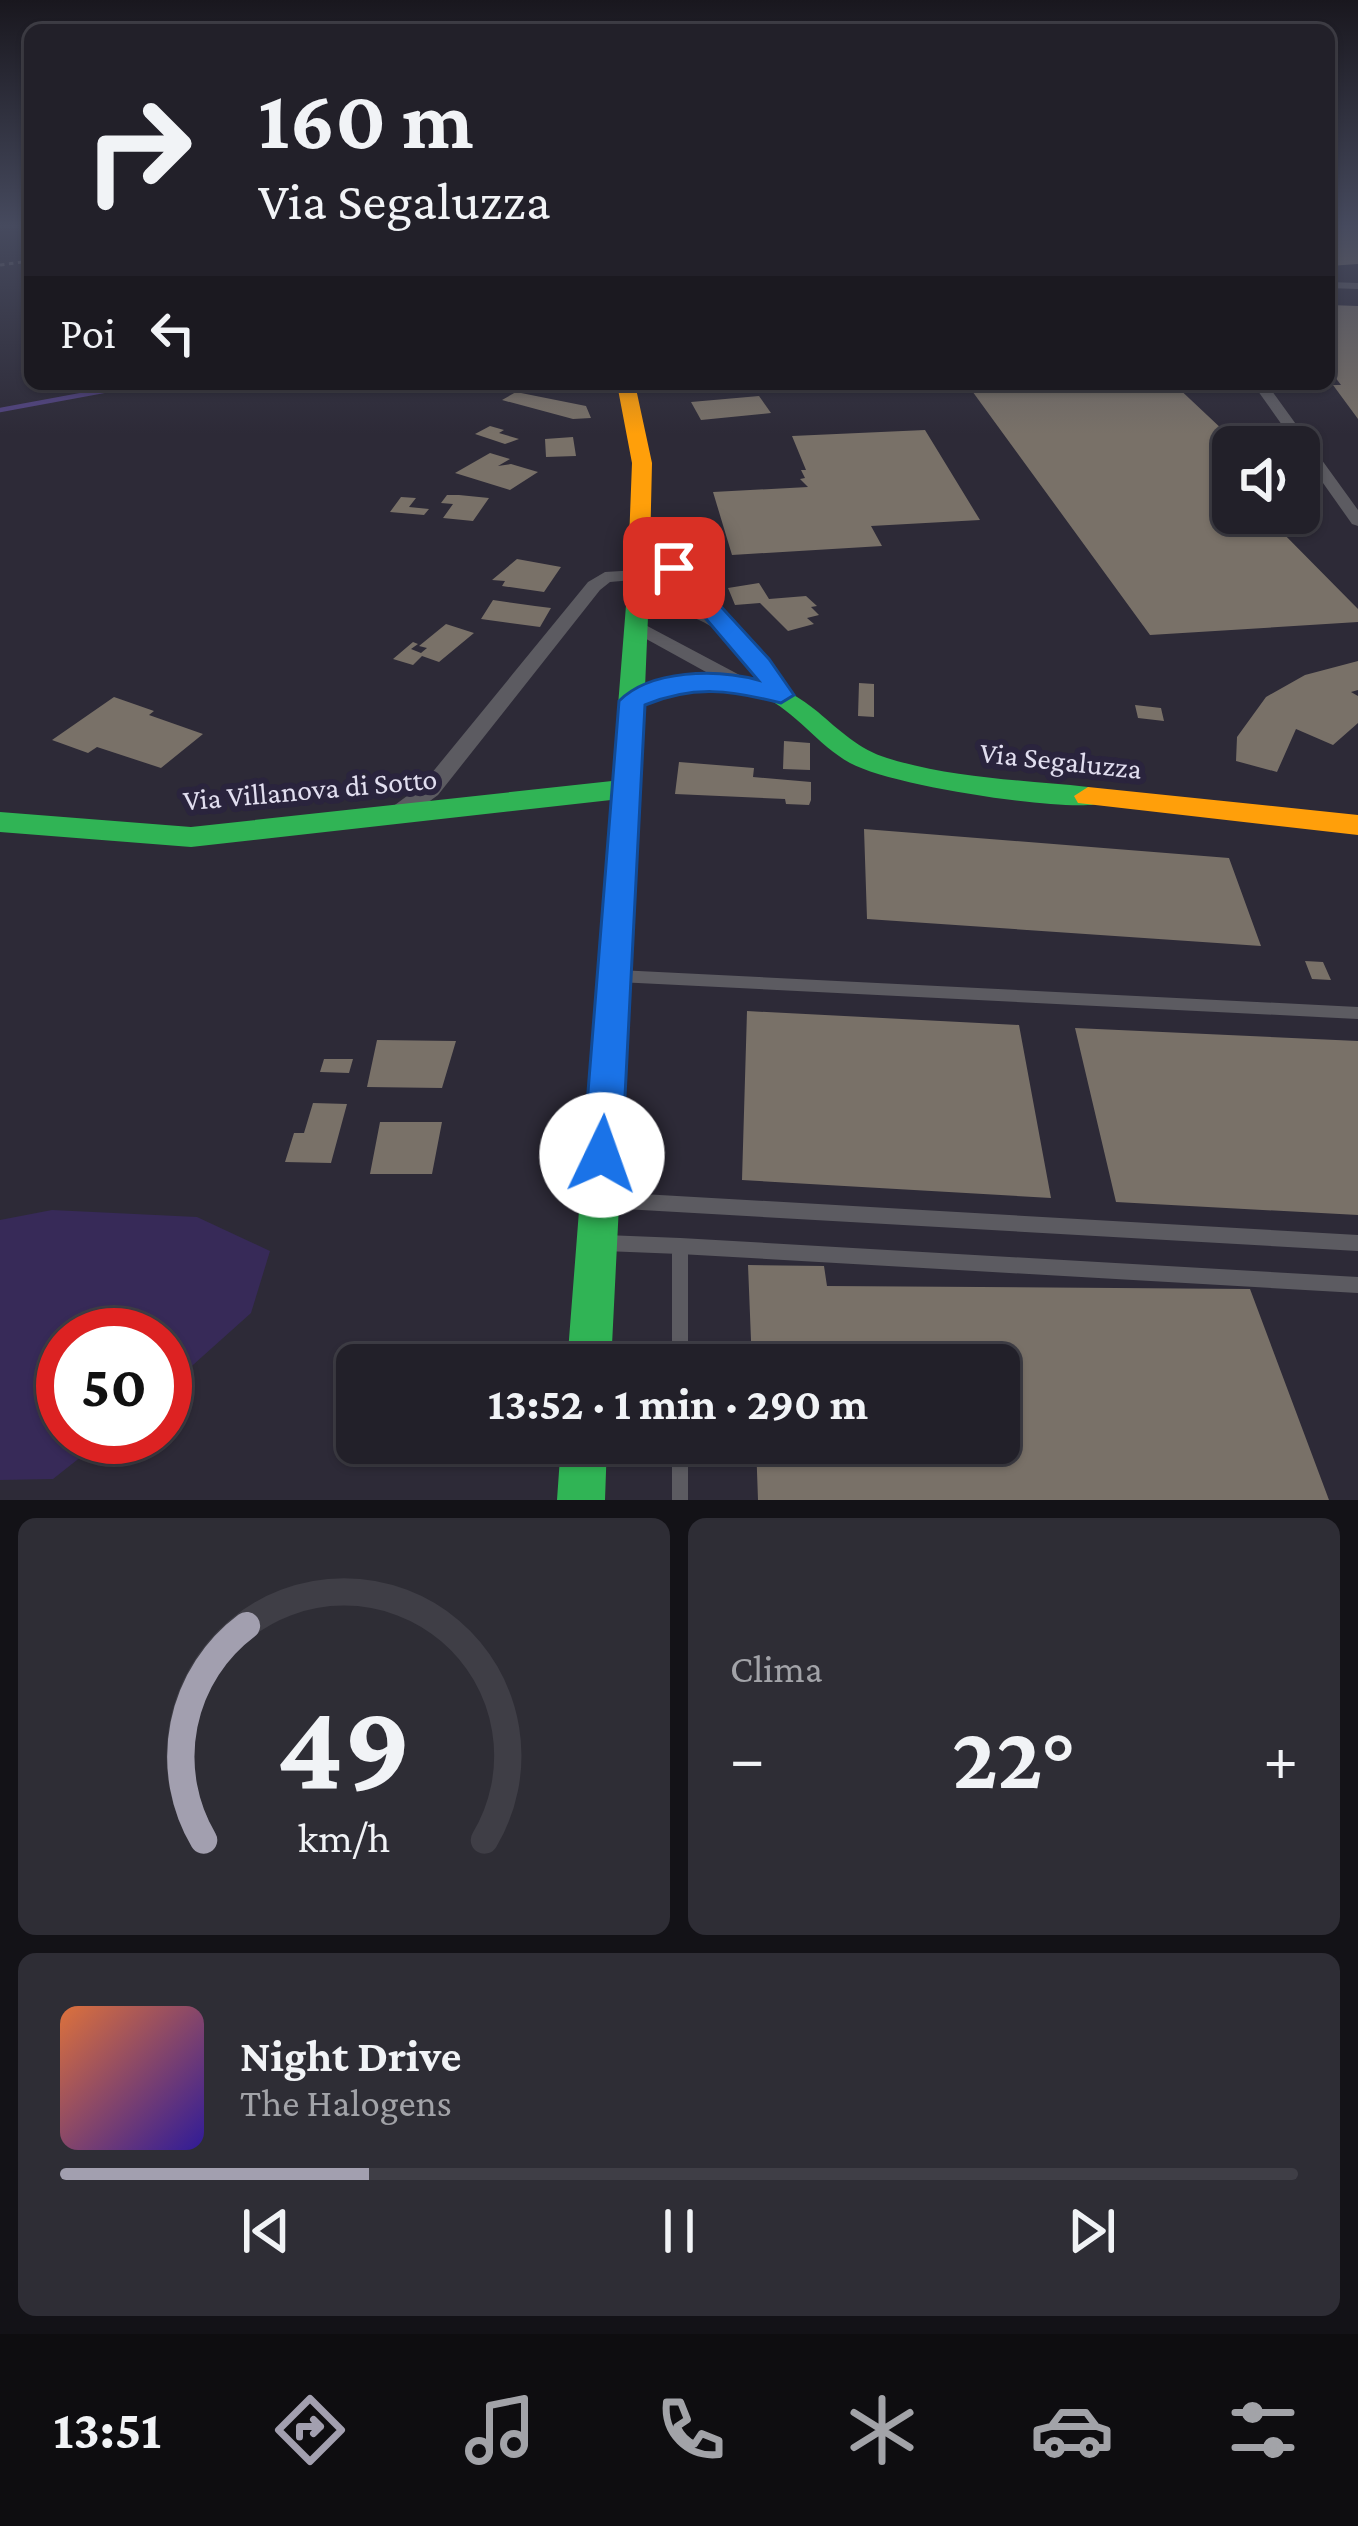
<!DOCTYPE html>
<html lang="it">
<meta charset="utf-8">
<style>
body{margin:0;font-family:"Crimson Pro",serif;background:#2e2d35;color:#f1f3f6;height:100vh;display:flex;flex-direction:column;font-size:45px;white-space:nowrap}
*{box-sizing:border-box;margin:0}
p{font-size:39px;color:#a2a3a8}
.icon{flex:none;width:66px;height:66px;fill:none;stroke:currentColor;stroke-width:2;stroke-linecap:round;stroke-linejoin:round}
.map{position:relative;height:1500px;overflow:hidden}
.side{display:flex;flex-direction:column;gap:18px;padding:18px;background:#131217;flex:1}
.side>*{flex:none}
.guide{position:absolute;left:24px;top:24px;width:1311px;height:366px;border-radius:18px;box-shadow:0 3px 9px #0004,0 0 0 3px #3f3e46;background:#222029;color:#f1f3f6;overflow:hidden}
.buttons{position:absolute;left:1212px;top:426px;display:grid;gap:24px}
.buttons a{display:grid;place-items:center;width:108px;height:108px;border-radius:18px;background:#222029;box-shadow:0 3px 9px #0004,0 0 0 3px #3f3e46;font-size:60px}
.speed{position:absolute;left:36px;top:1308px;display:flex;gap:24px;font-size:60px;font-weight:700;text-align:center}
.speed>*{display:grid;place-content:center;width:156px;height:156px;border-radius:50%;background:#222029;box-shadow:0 3px 9px #0004,0 0 0 3px #3f3e46;line-height:1}
.speed .limit{border:18px solid #d22;background:#fff;color:#111}
.pin{position:absolute;display:grid;place-items:center;width:102px;height:102px;color:#fff;margin:-51px;border-radius:24px;box-shadow:0 6px 18px #0006}
.me{position:absolute;width:132px;margin:-66px;rotate:3deg;stroke-linejoin:round;filter:drop-shadow(0 0 9px #0008)}
.turn{display:flex;align-items:center;gap:42px;height:252px;padding:0 36px;font-size:54px}
.turn .icon{width:156px;height:156px;stroke-width:2.5}
.turn b{display:block;font-size:84px;line-height:102px}
.then{display:flex;align-items:center;height:114px;padding:0 36px;background:#0003;gap:24px;font-size:45px}
.big{font-size:90px;font-weight:700;line-height:1.1}
.side .widget{flex:1;display:flex;flex-direction:column;justify-content:center;gap:18px;min-width:0;padding:0 42px;border-radius:18px;background:#2e2d35}
.side .dial{align-items:center;gap:0}
.dial svg{height:312px;overflow:visible;fill:none;stroke:#3f3e46;stroke-width:7;stroke-linecap:round;text-anchor:middle}
.dial text{fill:#f1f3f6;stroke:none}
.song{display:flex;align-items:center;gap:36px}
.cover{width:144px;height:144px;border-radius:18px;background:linear-gradient(135deg,hsl(20 70% 55%),hsl(250 70% 35%))}
.played{height:12px;border-radius:6px;background:linear-gradient(90deg,#a29faf 25%,#3f3e46 25%)}
.keys{display:flex;justify-content:space-around;direction:ltr}
.heat{display:flex;justify-content:space-between;align-items:center;font-size:66px;direction:ltr}
.side .tiles{flex:1;display:grid;gap:18px;grid-template-columns:1fr 1fr}
.widget:last-child{grid-column:span 2}
.trip{position:absolute;left:336px;top:1344px;width:684px;height:120px;border-radius:18px;background:#222029;box-shadow:0 3px 9px #0004,0 0 0 3px #3f3e46;font-weight:700;line-height:120px;text-align:center}
.tab-bar{display:flex;height:192px;justify-content:space-around;align-items:center;background:#0e0d10;color:#a2a3a8}
.tab-bar .icon{width:84px;height:84px}
.tab-bar .on{color:#a29faf}
.tab-bar b{font-size:54px;color:#f1f3f6}
.map>svg:first-child{display:block}
.green{fill:#372a58}
.lines{fill:none;stroke-linecap:round;stroke-linejoin:round}
.stream{stroke:#51437e;stroke-width:4.5}
.building{fill:#797168}
.path{stroke:#5f5e64;stroke-width:3;stroke-dasharray:4.5 4.5;stroke-linecap:butt}
.lane-far1{stroke:#5c5b61;stroke-width:12}
.lane{stroke:#5c5b61;stroke-width:16}
.street{fill:#5c5b61;fill-rule:evenodd}
.fast{fill:#30b455;fill-rule:evenodd}
.slow{fill:#ff9f0a;fill-rule:evenodd}
.route{fill:#1a73e8;stroke:#114b97;stroke-width:3}
.labels{text-anchor:middle;dominant-baseline:central;stroke-width:12;stroke-linejoin:round;paint-order:stroke}
.street-label{font-size:30px;fill:#e1deef;stroke:#2a243d}
</style>
<div class="map">
<svg width="1358" height="1500" viewBox="0 0 1358 1500">
<rect width="100%" height="100%" fill="#2d2a37"/>
<path class="green" d="M52,1210L197,1217L270,1251L251,1313L165,1390V1335H63V1437H106L53,1479L0,1480V1220Z"/>
<g class="lines">
<path class="stream" d="M0,410L141,384"/>
</g>
<path class="building" d="M1329,225L1358,226V264L1329,266Z
M1329,305L1358,306V419L1333,385H1341L1329,369Z
M967,384H1174L1241,447H1233V513H1263L1358,609V622L1150,635Z
M516,392L586,406L591,418L573,419L502,400Z
M759,396L771,413L701,420L691,402Z
M490,426L504,430L499,433L519,439L505,444L475,434Z
M925,430L980,520L871,526L882,546L732,555L713,492L808,487L800,479L805,478L801,470H806L792,436Z
M573,437L576,456L546,457L545,439Z
M490,453L510,459L498,466L511,464L538,472L510,490L455,473Z
M447,495H459L489,498L473,521L443,518L453,504L441,503Z
M401,497L416,498L409,507L429,509L424,515L390,512Z
M517,559L561,567L544,592L502,586L505,581L492,580Z
M759,583L769,599L806,596L817,606L811,607L819,615L807,618L814,624L788,631L760,603L735,605L728,588Z
M493,600L535,606L551,608L540,627L481,619Z
M446,624L474,633L439,662L422,656L413,665L393,659L413,642L418,644L411,649L421,653L427,648L419,646Z
M1358,661V690L1351,692L1358,696V723L1333,745L1296,729L1277,772L1236,761L1237,737L1266,697L1305,675Z
M859,683L874,684V717L858,716Z
M114,697L154,711L149,715L203,734L161,768L97,747L88,753L52,740Z
M1135,705L1161,708L1164,721L1138,718Z
M784,741L810,743V770L783,769Z
M679,762L754,768L753,777L811,782V800L809,805L786,804L785,799L675,794Z
M864,829L1229,858L1261,946L867,919Z
M1305,961L1323,962L1331,980L1312,979Z
M747,1011L1019,1025L1051,1198L742,1180Z
M1075,1028L1358,1041V1215L1116,1202Z
M377,1040L456,1041L442,1088L367,1087Z
M324,1059H353L349,1073L320,1072Z
M313,1103L347,1104L331,1163L285,1162L294,1133H304Z
M380,1122H442L432,1174H370Z
M748,1265L824,1266L827,1286L1250,1289L1329,1500H758L756,1443H999V1365H752Z"/>
<g class="lines">
<path class="path" d="M0,265L30,261"/>
<path class="lane-far1" d="M618,976L1358,1013"/>
<path class="lane" d="M607,1200L1358,1243
M605,1243L680,1246V1365
M680,1246L1358,1285
M680,1443V1500"/>
<path class="street" d="M1329,282L1358,283V289L1329,288Z
M1253,384H1267L1358,510V526L1352,524Z
M640,516L646,518L720,617L745,636L791,695L788,699H774C751,665 723,619 677,614C661,612 646,618 631,616L628,612L631,608L663,602L697,607L632,521Z
M638,570L647,575L644,579L610,582L600,590L438,795L404,820H388L385,815L388,810L422,785L588,582L605,572Z
M636,620L749,680L752,684L749,688H735L630,630L627,626L630,622Z"/>
<path class="fast" d="M638,586L649,593L645,688C708,670 766,668 818,712C839,730 860,750 887,758C951,778 1022,780 1088,787L1102,796C1097,803 1098,805 1088,805C1041,808 890,785 850,763C815,744 792,705 753,693C718,683 677,693 644,705L611,1365H567L611,800L191,847L0,832V812L191,827L612,781L627,593Z
M561,1443H607L605,1500H557Z"/>
<path class="slow" d="M617,384H635L652,463L649,593L638,600L627,593L632,463Z
M1088,787L1358,815V835L1078,803L1074,796Z"/>
</g>
<linearGradient id="sky" x2="0" y2="1"><stop stop-color="#19171e"/><stop offset="0.52" stop-color="#464a5e"/><stop offset="1" stop-color="#464a5e" stop-opacity="0"/></linearGradient>
<rect width="1358" height="434" fill="url(#sky)"/>
<path class="route" d="M674,562L682,564L769,659L794,695L781,703C730,690 694,685 645,705L622,1155L616,1167L602,1172L589,1167L583,1155L619,701C651,669 717,669 758,680L667,573L663,568Z"/>
<g class="labels">
<g class="street-label">
<text transform="translate(1061 760) rotate(6)">Via Segaluzza</text>
<text transform="translate(310 789) rotate(-5)">Via Villanova di Sotto</text>
</g>
</g>
</svg>
<div class="buttons">
<a><svg class="icon" aria-label="sound" viewBox="0 0 24 24"><path d="M4 9h4l5-4v14l-5-4H4zM17 9q2 3 0 6"/></svg></a>
</div>
<div class="speed"><div class="limit">50</div></div>
<div class="pin" style="left:674px;top:568px;background:#d93025"><svg class="icon" aria-label="arrive" viewBox="0 0 24 24"><path d="M6 21V4h12l-3 4 3 4H6"/></svg></div>
<svg class="me" style="left:602px;top:1155px" viewBox="-20 -20 40 40"><circle r="19" fill="#fff"/><path d="M0-13L10 11 0 6-10 11z" fill="#1a73e8"/></svg>
<div class="trip">13:52 · 1 min · 290 m</div>
<div class="guide">
<div class="turn"><svg class="icon" aria-label="right" viewBox="0 0 24 24"><path d="M7 20v-9h11M14 6l5 5-5 5"/></svg><div><b>160 m</b>Via Segaluzza</div></div>
<div class="then">Poi<svg class="icon" aria-label="left" viewBox="0 0 24 24"><path d="M17 20v-9H6M10 6l-5 5 5 5"/></svg></div>
</div>
</div>
<section class="side">
<div class="tiles">
<div class="widget dial"><svg viewBox="0 0 100 80">
<path d="M14 69A42 42 0 1 1 86 69"/>
<path d="M14 69A42 42 0 0 1 25 14" stroke="#a29faf"/>
<text x="50" y="56" font-size="32" font-weight="700">49</text>
<text x="50" y="72" font-size="11">km/h</text>
</svg></div>
<div class="widget"><p>Clima</p>
<div class="heat"><a>−</a><b class="big">22°</b><a>+</a></div>
</div>
<div class="widget">
<div class="song"><i class="cover"></i><div><b>Night Drive</b><p>The Halogens</p></div></div>
<div class="played"></div>
<div class="keys"><svg class="icon" aria-label="previous" viewBox="0 0 24 24"><path d="M18 5L8 12l10 7zM5 5v14"/></svg><svg class="icon" aria-label="pause" viewBox="0 0 24 24"><path d="M8 5v14M16 5v14"/></svg><svg class="icon" aria-label="next" viewBox="0 0 24 24"><path d="M6 5l10 7-10 7zM19 5v14"/></svg></div>
</div>
</div>
</section>
<nav class="tab-bar">
<b>13:51</b>
<svg class="icon on" aria-label="directions" viewBox="0 0 24 24"><path d="M12 3l9 9-9 9-9-9zM9 14v-3h6M13 9l2 2-2 2"/></svg>
<svg class="icon" aria-label="music" viewBox="0 0 24 24"><path d="M9 18V5l10-2v13"/><circle cx="6" cy="18" r="3"/><circle cx="16" cy="16" r="3"/></svg>
<svg class="icon" aria-label="phone" viewBox="0 0 24 24"><path d="M5 4h4l2 5-3 2q2 4 5 5l2-3 5 2v4C11 20 4 13 5 4z"/></svg>
<svg class="icon" aria-label="climate" viewBox="0 0 24 24"><path d="M12 3v18M4 7l16 10M4 17L20 7"/></svg>
<svg class="icon" aria-label="car" viewBox="0 0 24 24"><path d="M5 17H2v-5l4-1 3-4h7l3 4 3 1v5h-3M9 17h6M6 11h13"/><circle cx="7" cy="17" r="2"/><circle cx="17" cy="17" r="2"/></svg>
<svg class="icon" aria-label="filters" viewBox="0 0 24 24"><path d="M4 7h16M4 17h16"/><circle cx="9" cy="7" r="2"/><circle cx="15" cy="17" r="2"/></svg>
</nav>
